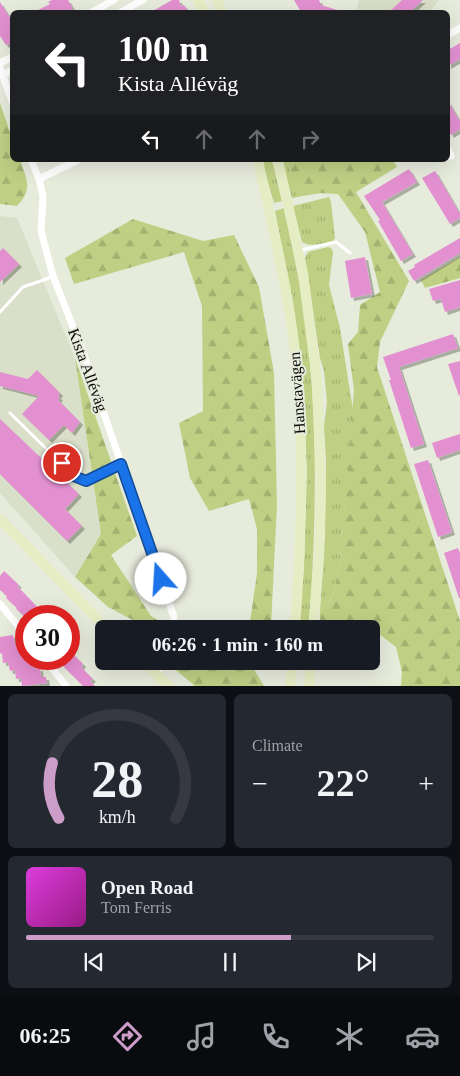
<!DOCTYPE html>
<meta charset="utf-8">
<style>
body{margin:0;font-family:Georgia,serif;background:#242831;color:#f1f3f6;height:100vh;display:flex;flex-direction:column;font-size:19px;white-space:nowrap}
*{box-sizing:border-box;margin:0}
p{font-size:16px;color:#9ea1a6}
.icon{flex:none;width:28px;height:28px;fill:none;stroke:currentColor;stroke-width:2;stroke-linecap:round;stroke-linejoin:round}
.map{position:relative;height:686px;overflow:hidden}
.panel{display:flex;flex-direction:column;gap:8px;padding:8px;background:#0d0f14;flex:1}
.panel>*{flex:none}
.guide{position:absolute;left:10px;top:10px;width:440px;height:152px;border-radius:8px;box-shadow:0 5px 20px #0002;background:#202124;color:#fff;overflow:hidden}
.speed{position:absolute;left:15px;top:605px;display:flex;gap:10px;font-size:25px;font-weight:700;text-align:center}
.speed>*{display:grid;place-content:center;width:65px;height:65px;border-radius:50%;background:#171b24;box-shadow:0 5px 20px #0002;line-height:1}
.speed .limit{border:8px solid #d22;background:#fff;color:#111}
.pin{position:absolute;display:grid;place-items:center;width:42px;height:42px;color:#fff;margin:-21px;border:2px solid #fff;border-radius:50%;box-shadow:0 1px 5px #0007}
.me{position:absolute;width:55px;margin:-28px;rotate:341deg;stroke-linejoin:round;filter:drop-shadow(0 0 4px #0008)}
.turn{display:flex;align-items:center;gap:18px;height:105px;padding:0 25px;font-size:22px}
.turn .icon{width:65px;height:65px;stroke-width:2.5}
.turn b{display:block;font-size:35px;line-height:42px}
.lanes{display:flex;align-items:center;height:48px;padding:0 25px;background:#0003;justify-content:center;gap:25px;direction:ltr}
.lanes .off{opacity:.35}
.big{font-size:38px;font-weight:600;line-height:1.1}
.panel .widget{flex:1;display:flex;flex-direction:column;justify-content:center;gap:8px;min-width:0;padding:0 18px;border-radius:8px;background:#242831}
.panel .dial{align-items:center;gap:0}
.dial svg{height:130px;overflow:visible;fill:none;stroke:#363941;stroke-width:7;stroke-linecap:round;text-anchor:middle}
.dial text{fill:#f1f3f6;stroke:none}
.song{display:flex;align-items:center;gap:15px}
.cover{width:60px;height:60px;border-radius:8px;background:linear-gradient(135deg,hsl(300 70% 55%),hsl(310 70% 35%))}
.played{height:5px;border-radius:2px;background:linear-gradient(90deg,#cd9dc9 65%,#363941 65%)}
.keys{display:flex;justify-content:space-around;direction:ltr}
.heat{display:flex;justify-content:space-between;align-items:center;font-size:28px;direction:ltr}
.panel .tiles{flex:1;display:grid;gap:8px;grid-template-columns:1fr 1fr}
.widget:last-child{grid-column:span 2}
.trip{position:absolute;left:95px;top:620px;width:285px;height:50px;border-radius:8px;background:#171b24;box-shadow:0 5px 20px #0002;font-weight:600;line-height:50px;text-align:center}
.menu{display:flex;height:80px;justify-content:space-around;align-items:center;background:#090b0e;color:#9ea1a6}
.menu .icon{width:35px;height:35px}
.menu .selected{color:#cd9dc9}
.menu b{font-size:22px;color:#f1f3f6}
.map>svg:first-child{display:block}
.built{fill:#dadfc9}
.grass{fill:url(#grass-tufts)}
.forest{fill:url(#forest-firs)}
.building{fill:#e390d1;filter:url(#shadow)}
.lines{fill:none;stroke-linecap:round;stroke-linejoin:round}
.lane{stroke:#fff;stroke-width:3}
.street{stroke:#fff;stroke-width:7}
.secondary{stroke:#e6edc5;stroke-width:10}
.route-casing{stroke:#114b97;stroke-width:12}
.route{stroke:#1a73e8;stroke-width:9}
.labels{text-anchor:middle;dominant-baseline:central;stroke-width:4;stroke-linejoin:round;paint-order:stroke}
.street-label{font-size:16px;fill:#0c0e09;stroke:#e7ebdc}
</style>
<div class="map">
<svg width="460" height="686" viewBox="0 0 460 686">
<defs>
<pattern id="grass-tufts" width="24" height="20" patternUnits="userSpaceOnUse" patternTransform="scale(1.25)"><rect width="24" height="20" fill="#bfd084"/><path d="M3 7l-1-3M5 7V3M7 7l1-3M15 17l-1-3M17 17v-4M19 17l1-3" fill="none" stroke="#a3b171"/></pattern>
<pattern id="forest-firs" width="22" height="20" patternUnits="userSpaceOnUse" patternTransform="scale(1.25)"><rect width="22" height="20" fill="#bfd084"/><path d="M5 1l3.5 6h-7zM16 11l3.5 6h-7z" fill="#a3b171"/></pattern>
<filter id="shadow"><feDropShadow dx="3" dy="3" stdDeviation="0" flood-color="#0004"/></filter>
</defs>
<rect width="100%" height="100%" fill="#e7ebdc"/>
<path class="built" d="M359,0H439L430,12H356Z
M0,216L17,218L75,358L101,534L75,577L0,493Z"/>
<path class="grass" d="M261,160H272L282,201L274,203Z
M281,160H295L290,170L300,192H326L292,198Z
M329,197L331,202L335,238L333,241C323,243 312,248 302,242L293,206Z
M284,208C295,259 306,310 310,362C318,452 315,540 309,629H299L304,567L307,471L303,386L293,302L275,211Z
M328,247L331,248L333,252L329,285L340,328L353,410L340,562L333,596L320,611L325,536L326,461L324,426L327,402L324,371L320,358L305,258L308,252Z"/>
<path class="forest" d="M0,103L12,138V160H20C27,180 33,189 17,206L0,204Z
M295,160H393L397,167L356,192L409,281L380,342L377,367L460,621V686H401L402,672L396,647L379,634H371V629H326L322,627L320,619V611L333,596L340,562L354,390L348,344L358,332L360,305L380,292L365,232L338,194L300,192L294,183L290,170Z
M133,219L203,241L234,235L259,287L274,373L277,505L271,626L268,629H216L250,622L257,573V529L249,499L209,511L190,478L179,423L203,411L202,306L184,252L74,284L65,258Z
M460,257V278L425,288L421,280Z
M75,358L137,536L111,555L151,616L167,626V629H150L108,607L75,577L101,534Z
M173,661H249L264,686H195L171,666Z"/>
<path class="building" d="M52,0H68L73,9L66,12H34L50,4L48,2Z
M172,0H179L181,6L184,5L189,12H151Z
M294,0H319L321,5L341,11V12H301Z
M402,0H423L410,12H389Z
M0,2L12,21V42L6,45L0,36Z
M460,43V59L448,66V50Z
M448,101L460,122V129L451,135L448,129Z
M409,169L417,182L382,202L413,254L401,261L378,221L380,220L364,196Z
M435,171L460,214V218L450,224L422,178Z
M460,238V253L414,281L408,271L415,267L414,265Z
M3,248L19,264L0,282V251Z
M365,257L372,294L351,298L345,261Z
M460,280V307L445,312L441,299L433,301L429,289Z
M453,334L458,348L399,367L424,444L411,448L389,380H391L383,357Z
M460,361V395L459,396L448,364Z
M37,370L60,393L58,396L60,398L58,400L80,422L72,433L64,425L49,440L22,414L39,396L0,386V372L28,379Z
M0,419L79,494L65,509L82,526L67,541L0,474Z
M460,434V450L437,458L432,443Z
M428,460L452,532L438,537L414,464Z
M458,548L460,554V598H459L444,553Z
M4,571L19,585L17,586L46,616H24L16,609L17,608L6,598L7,596L0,590V576Z
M13,635L15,644L20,643L21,652H26V661L33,660L34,669L40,668L41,677H46L47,683L22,686L21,678L16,679L15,670L10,671L8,662L3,663L2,653L0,654V637Z
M69,650L83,664L81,667L93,679L90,681L95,686H83L62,665L69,659Z"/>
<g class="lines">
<path class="lane" d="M301,250L336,242L350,253
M0,312L23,287L52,277
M10,413L74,476L86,481L121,464"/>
<path class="street" d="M92,12L114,0
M121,12L143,0
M448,35L460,28
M0,63L12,57
M0,68L12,101
M3,75L12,70
M448,149L451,156
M31,160L39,179L43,196L41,231L53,276L81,347L174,617L173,629
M39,179L78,160
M0,604L26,636
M45,659L66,686
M155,673L162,666L164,661"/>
<path class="secondary" d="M198,0L204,12
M217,0L222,12
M258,160C274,234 293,308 298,383C304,465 301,547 295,629
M278,160L303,273L317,381L321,489L319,558L313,629
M0,519L107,629
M142,661L169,686
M290,686L292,661
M309,686L311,661"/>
</g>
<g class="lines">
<defs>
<path id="route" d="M62,463L74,476L86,481L121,464L161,579"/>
</defs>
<use href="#route" class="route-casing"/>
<use href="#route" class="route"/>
</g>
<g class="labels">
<g class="street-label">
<text transform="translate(88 370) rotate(70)">Kista Alléväg</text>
<text transform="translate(297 393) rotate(-94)">Hanstavägen</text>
</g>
</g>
</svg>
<div class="speed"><div class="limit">30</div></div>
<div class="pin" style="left:62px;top:463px;background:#d93025"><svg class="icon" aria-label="arrive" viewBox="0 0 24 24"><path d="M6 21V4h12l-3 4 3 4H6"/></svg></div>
<svg class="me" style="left:161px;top:579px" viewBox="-20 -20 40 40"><circle r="19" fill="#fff"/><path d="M0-13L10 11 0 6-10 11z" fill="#1a73e8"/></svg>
<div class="trip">06:26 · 1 min · 160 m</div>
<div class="guide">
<div class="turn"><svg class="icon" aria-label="left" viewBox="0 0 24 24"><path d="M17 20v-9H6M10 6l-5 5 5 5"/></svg><div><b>100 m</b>Kista Alléväg</div></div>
<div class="lanes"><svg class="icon" aria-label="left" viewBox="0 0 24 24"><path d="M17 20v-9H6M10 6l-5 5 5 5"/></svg><svg class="icon off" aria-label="ahead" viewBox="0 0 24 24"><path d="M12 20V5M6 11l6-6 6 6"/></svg><svg class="icon off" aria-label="ahead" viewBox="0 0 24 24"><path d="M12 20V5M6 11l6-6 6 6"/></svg><svg class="icon off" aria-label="right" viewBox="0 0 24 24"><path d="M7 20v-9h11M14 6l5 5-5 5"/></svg></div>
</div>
</div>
<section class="panel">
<div class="tiles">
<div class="widget dial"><svg viewBox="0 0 100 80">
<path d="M14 69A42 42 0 1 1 86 69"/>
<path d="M14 69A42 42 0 0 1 10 35" stroke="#cd9dc9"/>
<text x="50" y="56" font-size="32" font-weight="700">28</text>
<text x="50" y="72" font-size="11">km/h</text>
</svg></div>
<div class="widget"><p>Climate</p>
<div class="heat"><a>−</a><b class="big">22°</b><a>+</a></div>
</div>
<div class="widget">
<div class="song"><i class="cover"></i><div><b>Open Road</b><p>Tom Ferris</p></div></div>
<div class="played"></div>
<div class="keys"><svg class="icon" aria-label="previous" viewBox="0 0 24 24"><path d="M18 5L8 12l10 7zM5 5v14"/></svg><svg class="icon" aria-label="pause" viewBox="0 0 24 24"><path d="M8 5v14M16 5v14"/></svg><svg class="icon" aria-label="next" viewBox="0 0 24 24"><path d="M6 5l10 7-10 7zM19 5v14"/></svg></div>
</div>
</div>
</section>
<nav class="menu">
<b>06:25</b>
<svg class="icon selected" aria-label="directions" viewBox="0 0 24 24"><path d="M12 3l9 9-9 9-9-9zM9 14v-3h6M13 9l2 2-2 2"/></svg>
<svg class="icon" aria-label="music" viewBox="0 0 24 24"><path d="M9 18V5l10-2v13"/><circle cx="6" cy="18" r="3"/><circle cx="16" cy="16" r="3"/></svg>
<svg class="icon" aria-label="phone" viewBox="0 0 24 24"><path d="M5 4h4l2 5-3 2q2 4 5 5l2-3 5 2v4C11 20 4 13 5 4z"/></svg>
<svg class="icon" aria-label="climate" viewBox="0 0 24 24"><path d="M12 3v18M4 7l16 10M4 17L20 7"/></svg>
<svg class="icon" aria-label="car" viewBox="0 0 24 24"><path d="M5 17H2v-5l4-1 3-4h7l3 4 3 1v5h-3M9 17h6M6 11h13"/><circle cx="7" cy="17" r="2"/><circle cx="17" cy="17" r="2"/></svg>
</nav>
